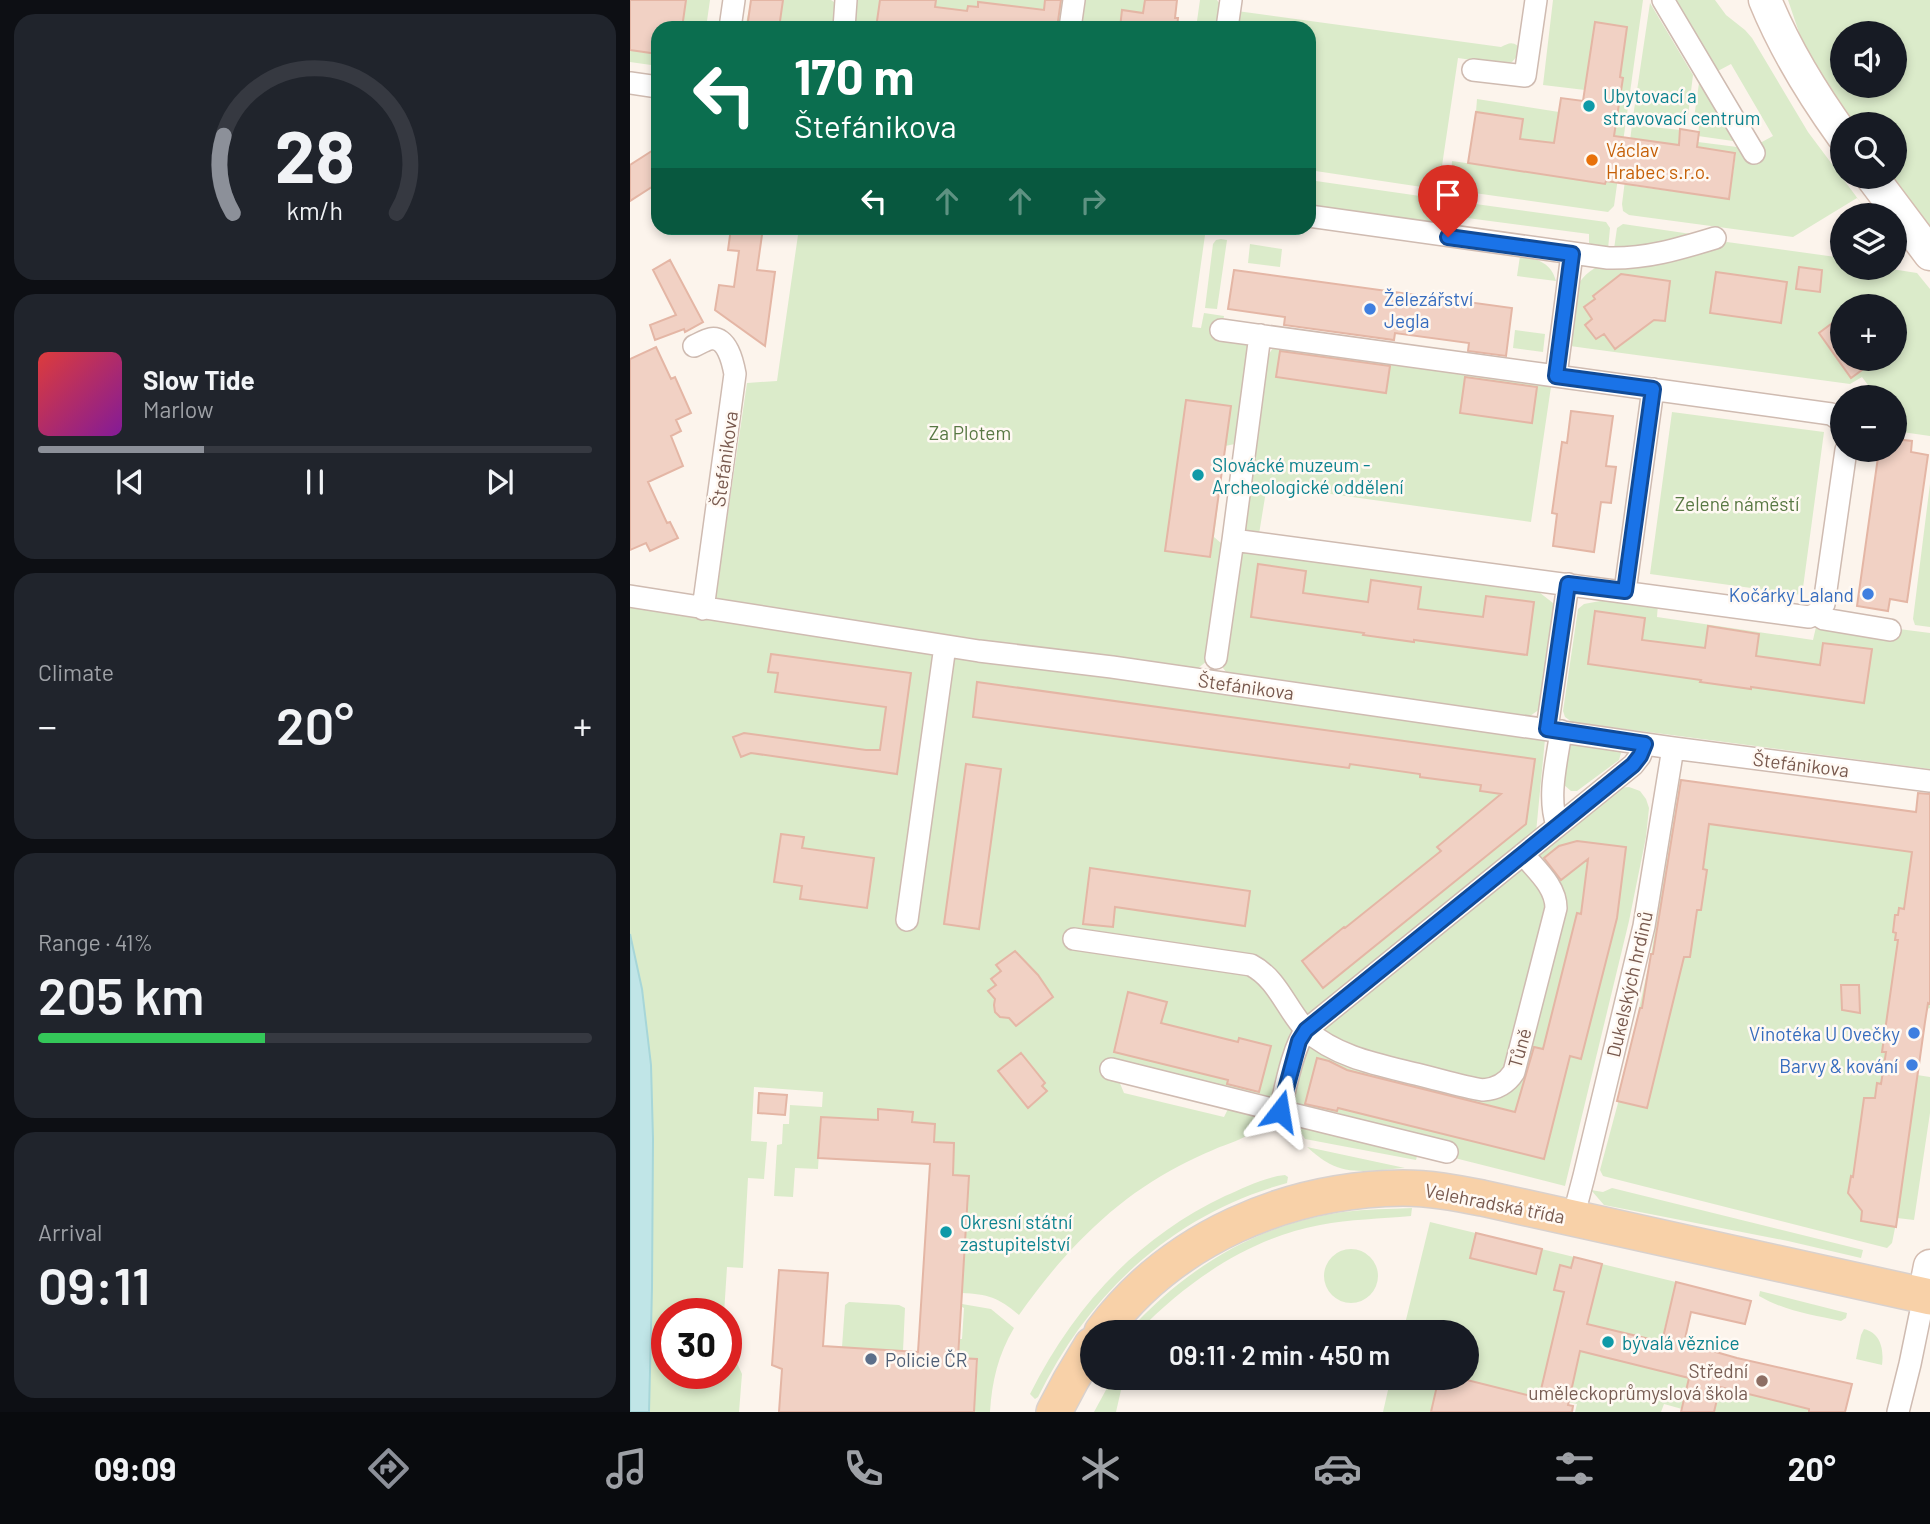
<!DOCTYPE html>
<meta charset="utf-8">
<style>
body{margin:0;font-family:Barlow,sans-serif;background:#20242c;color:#f1f3f6;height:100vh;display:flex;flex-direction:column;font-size:26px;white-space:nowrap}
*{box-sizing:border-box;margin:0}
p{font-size:23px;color:#9ea1a6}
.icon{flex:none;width:38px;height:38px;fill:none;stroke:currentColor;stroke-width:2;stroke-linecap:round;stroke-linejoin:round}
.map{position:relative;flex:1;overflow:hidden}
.drawer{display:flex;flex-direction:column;gap:14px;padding:14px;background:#0d0f14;width:630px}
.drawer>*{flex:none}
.guide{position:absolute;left:21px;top:21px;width:665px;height:214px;border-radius:21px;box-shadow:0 4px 10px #0003;background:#0b6e4f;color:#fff;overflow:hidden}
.buttons{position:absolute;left:1200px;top:21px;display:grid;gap:14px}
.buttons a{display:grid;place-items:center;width:77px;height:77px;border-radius:50%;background:#171b24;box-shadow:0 4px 10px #0003;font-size:35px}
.speed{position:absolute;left:21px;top:1298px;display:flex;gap:14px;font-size:35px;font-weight:700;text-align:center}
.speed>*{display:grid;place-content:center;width:91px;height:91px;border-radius:50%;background:#171b24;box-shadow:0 4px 10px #0003;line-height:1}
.speed .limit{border:10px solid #d22;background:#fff;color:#111}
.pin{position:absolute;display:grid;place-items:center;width:60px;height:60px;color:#fff;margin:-72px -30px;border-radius:50% 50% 50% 0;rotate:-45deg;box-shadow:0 0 7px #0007}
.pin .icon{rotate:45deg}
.me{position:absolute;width:77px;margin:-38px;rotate:14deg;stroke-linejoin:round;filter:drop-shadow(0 0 5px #0008)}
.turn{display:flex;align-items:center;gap:24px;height:147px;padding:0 28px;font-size:32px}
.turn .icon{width:91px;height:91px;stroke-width:2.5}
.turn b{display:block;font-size:49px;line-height:60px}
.lanes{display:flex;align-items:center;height:66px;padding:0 28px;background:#0003;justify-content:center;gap:35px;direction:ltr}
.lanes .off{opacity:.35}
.big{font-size:52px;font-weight:600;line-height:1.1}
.drawer .card{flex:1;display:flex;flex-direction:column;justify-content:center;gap:10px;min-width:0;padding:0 24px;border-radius:21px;background:#20242c}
.drawer .dial{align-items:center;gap:0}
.dial svg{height:182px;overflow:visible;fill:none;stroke:#363941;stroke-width:7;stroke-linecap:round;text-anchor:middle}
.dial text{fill:#f1f3f6;stroke:none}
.song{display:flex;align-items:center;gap:21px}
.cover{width:84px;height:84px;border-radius:10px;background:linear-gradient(135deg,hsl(0 70% 55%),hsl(290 70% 35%))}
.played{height:7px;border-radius:4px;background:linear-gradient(90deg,#8c9099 30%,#363941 30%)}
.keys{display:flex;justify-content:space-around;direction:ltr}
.heat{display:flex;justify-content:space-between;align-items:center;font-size:38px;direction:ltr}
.charge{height:10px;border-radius:5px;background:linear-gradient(90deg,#34c759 41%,#363941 0)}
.trip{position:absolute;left:450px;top:1320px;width:399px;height:70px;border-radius:35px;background:#171b24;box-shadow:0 4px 10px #0003;font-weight:600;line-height:70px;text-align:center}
.dock{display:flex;height:112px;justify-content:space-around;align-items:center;background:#090b0e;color:#9ea1a6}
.dock .icon{width:49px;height:49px}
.dock .selected{color:#8c9099}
.dock b{font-size:32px;color:#f1f3f6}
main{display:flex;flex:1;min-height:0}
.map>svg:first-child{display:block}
.green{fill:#dbebca;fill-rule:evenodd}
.water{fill:#c0e5e7;stroke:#a7d6d8;stroke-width:2}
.building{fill:#f1d1c4;stroke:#e4b6a5;stroke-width:2}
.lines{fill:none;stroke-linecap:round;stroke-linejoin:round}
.minor-casing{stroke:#cfbbb1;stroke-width:24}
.secondary-casing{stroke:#d5bdb1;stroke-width:35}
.primary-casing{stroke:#d9d1cd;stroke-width:38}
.minor{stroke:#fff;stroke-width:21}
.secondary{stroke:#fff;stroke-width:32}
.primary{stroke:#f8d1a8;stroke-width:35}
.route-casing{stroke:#114b97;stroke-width:18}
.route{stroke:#1a73e8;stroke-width:12}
.culture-dot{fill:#0f9aa8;stroke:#fff9f3;stroke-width:2.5}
.food-dot{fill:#e8710a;stroke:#fff9f3;stroke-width:2.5}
.shop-dot{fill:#3f7fe0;stroke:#fff9f3;stroke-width:2.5}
.service-dot{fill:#5c6f8a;stroke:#fff9f3;stroke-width:2.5}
.education-dot{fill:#8d6e63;stroke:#fff9f3;stroke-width:2.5}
.labels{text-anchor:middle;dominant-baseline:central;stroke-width:5;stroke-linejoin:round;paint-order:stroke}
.culture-label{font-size:19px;fill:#0d838f;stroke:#fff9f3;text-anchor:start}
.food-label{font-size:19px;fill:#c56008;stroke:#fff9f3;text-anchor:start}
.shop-label{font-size:19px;fill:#366cbe;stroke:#fff9f3;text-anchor:end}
.park-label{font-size:19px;fill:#587843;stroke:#fff9f3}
.street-label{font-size:19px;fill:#78594e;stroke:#fff9f3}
.service-label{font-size:19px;fill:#4e5e75;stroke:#fff9f3;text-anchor:start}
.education-label{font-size:19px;fill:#785e54;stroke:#fff9f3;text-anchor:end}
</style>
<main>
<section class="drawer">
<div class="card dial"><svg viewBox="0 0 100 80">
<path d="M14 69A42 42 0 1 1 86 69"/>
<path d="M14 69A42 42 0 0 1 10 35" stroke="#8c9099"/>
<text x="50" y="56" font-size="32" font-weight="700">28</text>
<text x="50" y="72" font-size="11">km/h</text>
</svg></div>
<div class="card">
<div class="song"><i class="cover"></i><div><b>Slow Tide</b><p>Marlow</p></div></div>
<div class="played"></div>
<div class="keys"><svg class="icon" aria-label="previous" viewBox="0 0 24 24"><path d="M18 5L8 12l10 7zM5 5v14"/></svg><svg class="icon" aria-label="pause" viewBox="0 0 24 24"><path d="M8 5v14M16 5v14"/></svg><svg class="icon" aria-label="next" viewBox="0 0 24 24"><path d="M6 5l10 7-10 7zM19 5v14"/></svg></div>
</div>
<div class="card"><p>Climate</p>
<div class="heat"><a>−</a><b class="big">20°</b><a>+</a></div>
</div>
<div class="card"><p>Range · 41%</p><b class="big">205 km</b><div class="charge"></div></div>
<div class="card"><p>Arrival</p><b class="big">09:11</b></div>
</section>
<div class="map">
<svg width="1300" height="1412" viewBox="0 0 1300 1412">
<rect width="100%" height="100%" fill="#fcf4ec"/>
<path class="green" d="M0,0H80L76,28H28V66L0,62Z
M121,0H201L207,4L206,28H115Z
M227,0H515L513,13L492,10L490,28H223Z
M570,0H587L589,3L586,28H566Z
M923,0H1013L984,206L978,212L823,190L820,187L822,161L975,183L992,78L990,77L997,27L965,23L955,90L913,85Z
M1043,0H1085L1096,15L1115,30L1122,38L1178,132L1240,215L1227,198L1163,237L999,215L993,211L992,204L1002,125L1051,130L1049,145L1010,140L1004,186L1099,199L1106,153L1068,148V142L1107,147L1109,140L1130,143L1143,136L1101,64L1086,72Z
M1158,0H1300V231L1258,177H1265V124H1219L1180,65ZM1213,33H1265V86H1213Z
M1020,3L1063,75L1057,124L1003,117Z
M607,11L871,47C878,44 881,41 888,46L890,53L882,62L876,65L828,58L809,186L805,189L679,170V28H605Z
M1070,76L1105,133L1103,141L1068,136L1069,126L1063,125Z
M847,99L929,112L924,143L890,139L893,120L846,112Z
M679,180L804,198L810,203L807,223L679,206Z
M824,201L976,222L980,228L978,249L963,247L959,243V234L822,216L820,224L815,226L819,205Z
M993,224L1068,235L1024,247L984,249L987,228Z
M169,228H576L562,327L571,328L574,313L594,316L591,335L618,344L619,351L605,444L595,446L584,537L592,544L577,661L567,669L511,663L85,601L117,383L147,381Z
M591,239L597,240L587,309L575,308L583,244L586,240Z
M1097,242L1213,258V268H1255L1287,273L1300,289V436L1265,431V397H1222L1238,385L1232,377L1220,384L940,346L949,283C953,277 958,272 965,268C978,263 994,268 1008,266C1039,262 1067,253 1097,242ZM1213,306H1265V359H1213Z
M620,244L652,249L650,267L618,263Z
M890,256C907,259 921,262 926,281L887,276Z
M885,330L915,334L913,352L883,348Z
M644,346L922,380L901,522L637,485L629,534L616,532L612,528L634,362Z
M1042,412L1194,432L1172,595L1020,574Z
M1300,484V627L1285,625L1283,619Z
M616,550L905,589L923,603L926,611L910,709L900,716L599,676L593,668L608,556Z
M971,596L1028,604L1027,617L1183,640L1186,627L1230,634L1269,629L1300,633V769L942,722L935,717L933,711L948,609L954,604L970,601Z
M0,605L915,739L905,843L987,788L999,787L1010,791L1016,799L1019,808L1016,837L999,921L935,1186L789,1149L786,1160L675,1139L672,1134L653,1130H642L648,1123L655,1119L489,1081L494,1093L594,1117L599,1107L634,1115C629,1137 600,1142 583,1150C571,1155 560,1160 549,1166C483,1200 431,1255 389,1315C369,1298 358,1294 332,1293L339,1176L322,1175L324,1144L304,1142L305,1124L282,1122V1111L249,1109L248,1120L191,1117L188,1169L165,1168L163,1197L144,1196L147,1145L152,1144L153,1124H159L160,1105L192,1107L193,1092L124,1087L121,1141L137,1142L134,1179L118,1178L113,1268L97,1267L94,1314H37V1374H96V1339L112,1374L109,1412H18L22,1288L23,1138L21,1065L12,989L0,934Z
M940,744L989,751L991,753L989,760L947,791H941L933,784L938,745Z
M1050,780L1300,815V1008L1297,1009L1287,1075L1300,1077V1113L1284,1220L1267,1218L1262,1243L1257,1248L973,1176L970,1170L988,1103L1021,955Z
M677,1147L775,1168C752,1169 722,1176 700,1164C692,1160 684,1153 677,1147Z
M655,1175L658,1177L657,1183C543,1214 460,1292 408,1397L405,1399L400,1394C444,1307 505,1239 595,1196C613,1188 635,1177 655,1175Z
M982,1188L1233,1250L1231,1258L1158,1241L974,1205L961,1190L973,1192Z
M782,1208L781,1216C751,1219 720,1219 690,1225C620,1238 557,1281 508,1332H498C555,1268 628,1224 713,1212C736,1209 759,1209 782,1208Z
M800,1222L944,1257L906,1412H753L761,1377H836V1332H773Z
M694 1276a27 27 0 1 1 54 0a27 27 0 1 1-54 0Z
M972,1264L1046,1282L1034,1330L1071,1339L1069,1348L1066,1350L957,1324Z
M1130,1291L1217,1313L1216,1318L1211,1321C1182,1315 1155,1311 1129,1296Z
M219,1302L269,1305L275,1308L273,1351L212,1347L215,1305Z
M332,1304L361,1309L384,1328C368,1355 362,1381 360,1412H344L348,1359L328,1358L330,1339H332L334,1308L332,1307Z
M1234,1329C1251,1333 1254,1350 1252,1365L1226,1359L1231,1335Z
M950,1351L1059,1378L1052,1409L1034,1404L1031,1412H945L947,1404L938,1402Z
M483,1377H494L486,1412H464Z
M1090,1387L1179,1409L1178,1412H1084Z"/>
<path class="water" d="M0,934L12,989L21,1065L23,1139L22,1288L19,1412H0Z"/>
<path class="building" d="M0,0H56L52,28H28V54L0,50Z
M121,0H153L149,28H117Z
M250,0H306L305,7L337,11L338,6L348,7V2L414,10L415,0H431L427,28H246Z
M515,0H547L545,18H548L547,28H490L492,10L513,13Z
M965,22L997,27L990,77L993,78L984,136L1049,145L1050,129L1069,132L1067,147L1105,153L1099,199L976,181L975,184L838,163L846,112L893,119L890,139L924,143L931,98L953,101Z
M28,147V183L0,201V165Z
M101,228H133L127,270L145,272L135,346L85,310L89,285L104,287L109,251L98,250Z
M40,260L73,322L55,332L54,329L25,340L20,325L46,315L23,270Z
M1169,267L1192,270L1190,292L1166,289Z
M604,270L882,308L876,356L838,351L839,343L765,333L764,340L654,325L655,317L598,309Z
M1086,272L1157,282L1151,323L1080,313Z
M991,274L1040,281L1035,321L1024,320L985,349L974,334L966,339L955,325L962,319L954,307L965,299L963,296Z
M1213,315V359H1247L1221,378L1189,333Z
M26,347L41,379L45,377L61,413L46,420L51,431L41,436L53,466L18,482L37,523L40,522L48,538L20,551L16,543L0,550V359Z
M650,351L760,366L756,393L646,377Z
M835,377L907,387L902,423L830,413Z
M556,400L601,406L580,557L535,551Z
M941,411L983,416L976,466L986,467L981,503L971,502L964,552L923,546L927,514L922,513L932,442L937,443Z
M1265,439L1282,441L1281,452L1298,455L1277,602L1260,599L1258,611L1227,606L1249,450H1265Z
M628,564L676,571L673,593L738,602L741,580L791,587L788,609L853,617L856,596L904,602L897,655L784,640V642L733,635L734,633L621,617Z
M965,611L1015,618L1012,640L1075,648L1078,626L1129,634L1126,656L1190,665L1193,643L1242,649L1234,703L1121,687V689L1070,682L1071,680L958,664Z
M141,654L281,673L267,774L121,753L111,757L103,737L114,733L236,750H250L256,707L145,692L148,673L138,672Z
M347,682L905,759L896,824L693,988L672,961L714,927L715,928L811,851L807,847L871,794L850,791L851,785L790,777V774L720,764L719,768L343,717Z
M336,764L371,769L349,929L314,924Z
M1051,780L1286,812L1288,793L1300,794V1004L1298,1003L1295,1022L1266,1227L1231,1221L1232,1211L1218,1193L1221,1176L1223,1177L1234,1098H1245L1247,1083L1251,1084L1256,1052H1252L1268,940H1265L1266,933L1263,932L1265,915H1268L1269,908L1274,909L1282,852L1079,824L1073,869L1077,870L1071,910H1067L1060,957H1054L1017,1108L987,1101L1010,1008H1012L1021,954H1023Z
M151,834L174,837L172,848L244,858L237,908L170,899L172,886L144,882Z
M947,841L996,847L987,918L951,1059L940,1056L914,1159L708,1108L707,1111L675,1104L687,1058L699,1061L717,1070L885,1112L904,1047L913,1049L947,913L951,914L958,859L931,880L914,858L929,846Z
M460,868L620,891L615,926L485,907L483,927L453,924Z
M385,951L408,975L423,997L386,1026L379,1018L370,1017L365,1012L364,1005L365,999L358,991L366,985L361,979L371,971L366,965Z
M1211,985H1229L1230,1013L1212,1010Z
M498,992L537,1002L531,1023L608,1042L609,1038L641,1046L629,1092L597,1084L598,1080L484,1052Z
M391,1053L415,1083L412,1086L417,1091L398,1108L368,1071Z
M129,1093L157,1095L155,1115L128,1113Z
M248,1109L283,1112L282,1122L305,1124L304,1142L324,1143L323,1175L339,1176L328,1358L347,1359L344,1412H149L152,1369L142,1365L149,1270L198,1273L193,1346L288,1352L300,1164L188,1158L191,1117L248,1120Z
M846,1233L912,1249L906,1274L840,1258Z
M944,1257L972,1264L957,1324L1032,1342L1046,1282L1121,1301L1115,1324L1061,1312L1054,1343L1107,1358L1222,1384L1215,1412H1179V1409L1090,1387L1084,1412H1051L1059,1378L950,1351L938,1405L943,1406L942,1412H801L809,1377H825L909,1398L934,1292L924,1290L930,1265L941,1268Z"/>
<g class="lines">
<defs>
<path id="minor" d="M1033,0L1124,153
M100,28L104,0
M214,28L216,0
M440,28L444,0
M597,28L601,0
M843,70L895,76L906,0
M0,83L28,87
M679,216L978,258C1016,259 1049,249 1085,238
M591,330L926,376L942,254
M64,346C69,344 75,340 80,339C97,335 103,363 105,374L73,609
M926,376L1201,414L1213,422
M603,540L630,335
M995,591L1023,389
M0,596L349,651L482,667L1043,748L1300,781
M1186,614L1194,619L1260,630
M586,658L603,540L1179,617L1186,614L1194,604L1216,450
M917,729L938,584
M927,825C917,796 927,761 931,731
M277,920L315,646
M444,939L621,965C648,979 656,1009 676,1030L1003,765L1010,756L1015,744
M481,1069L650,1111
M817,1152L650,1111C655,1090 663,1046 676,1030C708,1058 750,1065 790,1075C811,1080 832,1087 853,1090C867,1089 877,1083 884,1072L926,908C926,886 906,870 893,854
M943,1218L954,1176L1014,926L1043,748
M1268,1412L1280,1364L1294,1296"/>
<path id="secondary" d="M1135,0C1155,49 1182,93 1213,136
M1242,177L1300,254
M1294,1296L1300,1266"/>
<path id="primary" d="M472,1332C542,1238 657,1189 773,1188C800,1188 826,1193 852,1198L1300,1297
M424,1412L441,1380L462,1345"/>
</defs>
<use href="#minor" class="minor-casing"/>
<use href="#secondary" class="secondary-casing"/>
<use href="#primary" class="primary-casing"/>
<use href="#minor" class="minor"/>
<use href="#secondary" class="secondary"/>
<use href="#primary" class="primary"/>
</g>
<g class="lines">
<defs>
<path id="route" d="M650,1111L669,1041L676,1030L1003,765L1010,756L1015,744L917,729L938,584L995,591L1023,389L926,376L942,254L818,237"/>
</defs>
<use href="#route" class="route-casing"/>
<use href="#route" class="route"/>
</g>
<g class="culture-dot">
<circle cx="959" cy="106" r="7"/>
<circle cx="568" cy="475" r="7"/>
<circle cx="316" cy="1232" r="7"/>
<circle cx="978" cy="1342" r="7"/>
</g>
<circle class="food-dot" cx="962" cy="160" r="7"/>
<g class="shop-dot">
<circle cx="740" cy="309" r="7"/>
<circle cx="1238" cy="594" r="7"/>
<circle cx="1284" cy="1033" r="7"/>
<circle cx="1282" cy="1065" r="7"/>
</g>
<circle class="service-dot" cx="241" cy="1359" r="7"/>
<circle class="education-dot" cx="1132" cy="1381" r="7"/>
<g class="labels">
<g class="culture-label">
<text x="973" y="95">Ubytovací a<tspan x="973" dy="22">stravovací centrum</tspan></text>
<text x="582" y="464">Slovácké muzeum -<tspan x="582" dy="22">Archeologické oddělení</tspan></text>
<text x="330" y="1221">Okresní státní<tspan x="330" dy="22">zastupitelství</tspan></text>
<text x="992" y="1342">bývalá věznice</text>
</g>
<g class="food-label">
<text x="976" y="149">Václav<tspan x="976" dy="22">Hrabec s.r.o.</tspan></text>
</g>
<g class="shop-label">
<text x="754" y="298" text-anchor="start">Železářství<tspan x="754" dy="22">Jegla</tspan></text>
<text x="1224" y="594">Kočárky Laland</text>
<text x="1270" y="1033">Vinotéka U Ovečky</text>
<text x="1268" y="1065">Barvy &amp; kování</text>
</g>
<g class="park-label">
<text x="340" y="432">Za Plotem</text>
<text x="1107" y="503">Zelené náměstí</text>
</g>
<g class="street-label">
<text transform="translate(94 459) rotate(-82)">Štefánikova</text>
<text transform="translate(616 686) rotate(8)">Štefánikova</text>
<text transform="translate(1171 764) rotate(7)">Štefánikova</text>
<text transform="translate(999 984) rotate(-77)">Dukelských hrdinů</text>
<text transform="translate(889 1048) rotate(-74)">Tůně</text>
<text transform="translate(865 1203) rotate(11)">Velehradská třída</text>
</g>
<g class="service-label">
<text x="255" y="1359">Policie ČR</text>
</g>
<g class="education-label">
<text x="1118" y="1370">Střední<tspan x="1118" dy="22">uměleckoprůmyslová škola</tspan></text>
</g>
</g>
</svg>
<div class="buttons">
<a><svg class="icon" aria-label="sound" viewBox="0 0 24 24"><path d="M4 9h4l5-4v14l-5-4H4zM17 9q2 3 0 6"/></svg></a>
<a><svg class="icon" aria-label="search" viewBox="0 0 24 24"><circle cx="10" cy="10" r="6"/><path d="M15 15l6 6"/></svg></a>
<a><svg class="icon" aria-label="layers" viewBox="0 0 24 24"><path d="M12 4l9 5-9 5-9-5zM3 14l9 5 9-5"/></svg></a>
<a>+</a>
<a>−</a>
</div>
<div class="speed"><div class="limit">30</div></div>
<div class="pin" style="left:818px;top:237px;background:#d93025"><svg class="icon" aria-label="arrive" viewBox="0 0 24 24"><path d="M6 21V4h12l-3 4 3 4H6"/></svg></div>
<svg class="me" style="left:650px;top:1111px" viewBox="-20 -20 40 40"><path d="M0-17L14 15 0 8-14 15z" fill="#1a73e8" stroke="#fff" stroke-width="4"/></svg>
<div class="trip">09:11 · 2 min · 450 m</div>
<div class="guide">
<div class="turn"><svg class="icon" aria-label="left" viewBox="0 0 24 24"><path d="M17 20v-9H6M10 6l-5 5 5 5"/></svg><div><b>170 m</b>Štefánikova</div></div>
<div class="lanes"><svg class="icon" aria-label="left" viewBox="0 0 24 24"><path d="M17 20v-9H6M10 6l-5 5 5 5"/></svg><svg class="icon off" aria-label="ahead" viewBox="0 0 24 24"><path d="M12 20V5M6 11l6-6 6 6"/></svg><svg class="icon off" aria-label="ahead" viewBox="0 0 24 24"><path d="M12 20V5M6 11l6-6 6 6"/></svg><svg class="icon off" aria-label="right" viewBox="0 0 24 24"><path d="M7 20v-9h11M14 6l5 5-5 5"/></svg></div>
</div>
</div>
</main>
<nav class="dock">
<b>09:09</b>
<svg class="icon selected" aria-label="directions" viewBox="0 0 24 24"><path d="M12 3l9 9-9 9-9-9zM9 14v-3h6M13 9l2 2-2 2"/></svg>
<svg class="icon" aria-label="music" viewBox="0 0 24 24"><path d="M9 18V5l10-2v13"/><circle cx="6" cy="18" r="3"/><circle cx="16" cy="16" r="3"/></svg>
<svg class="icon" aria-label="phone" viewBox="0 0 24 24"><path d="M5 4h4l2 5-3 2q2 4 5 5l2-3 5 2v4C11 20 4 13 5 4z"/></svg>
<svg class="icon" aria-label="climate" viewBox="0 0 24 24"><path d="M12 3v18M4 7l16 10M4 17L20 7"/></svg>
<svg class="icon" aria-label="car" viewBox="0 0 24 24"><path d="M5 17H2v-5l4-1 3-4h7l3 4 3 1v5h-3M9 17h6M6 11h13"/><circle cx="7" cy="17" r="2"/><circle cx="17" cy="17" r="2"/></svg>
<svg class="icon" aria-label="filters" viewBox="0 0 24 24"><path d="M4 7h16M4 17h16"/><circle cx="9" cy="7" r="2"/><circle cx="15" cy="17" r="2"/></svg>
<b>20°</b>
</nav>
